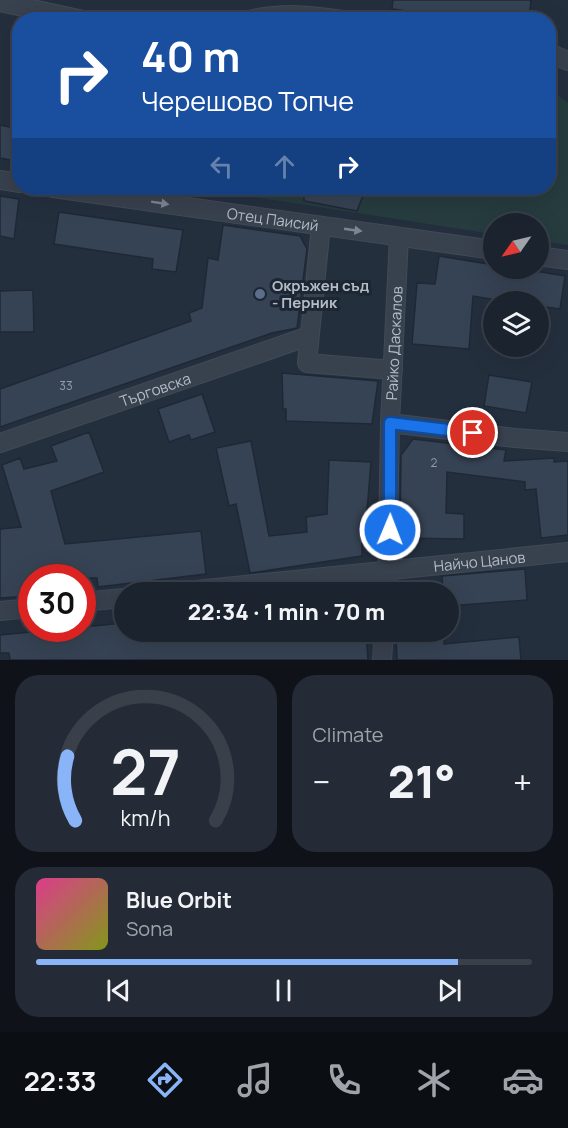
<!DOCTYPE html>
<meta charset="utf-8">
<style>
body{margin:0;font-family:Manrope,sans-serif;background:#242b36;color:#f1f3f6;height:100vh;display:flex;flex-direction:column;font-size:22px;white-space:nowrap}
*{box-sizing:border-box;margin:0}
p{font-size:20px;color:#a0a4aa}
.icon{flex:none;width:33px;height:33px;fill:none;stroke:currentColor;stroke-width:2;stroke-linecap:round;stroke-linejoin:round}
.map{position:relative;height:660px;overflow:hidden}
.sheet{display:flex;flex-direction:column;gap:15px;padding:15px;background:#0f1319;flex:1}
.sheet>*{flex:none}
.hud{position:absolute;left:12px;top:12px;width:544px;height:183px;border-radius:24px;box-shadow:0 6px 24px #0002,0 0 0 2px #39404a;background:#1a4fa0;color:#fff;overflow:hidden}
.needle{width:39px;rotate:236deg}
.controls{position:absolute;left:483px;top:213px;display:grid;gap:12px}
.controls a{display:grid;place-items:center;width:66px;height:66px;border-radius:50%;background:#1b232e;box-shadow:0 6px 24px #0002,0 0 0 2px #39404a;font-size:30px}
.speed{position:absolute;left:18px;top:564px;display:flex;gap:12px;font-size:30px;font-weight:700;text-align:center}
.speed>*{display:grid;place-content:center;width:78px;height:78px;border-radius:50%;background:#1b232e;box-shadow:0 6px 24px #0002,0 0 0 2px #39404a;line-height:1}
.speed .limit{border:9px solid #d22;background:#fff;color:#111}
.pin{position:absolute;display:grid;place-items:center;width:51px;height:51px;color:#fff;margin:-26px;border:3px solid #fff;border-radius:50%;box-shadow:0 2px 6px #0007}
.me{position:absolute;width:66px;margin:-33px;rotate:1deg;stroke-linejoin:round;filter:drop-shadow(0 0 4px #0008)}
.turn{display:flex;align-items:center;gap:21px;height:126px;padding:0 30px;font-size:27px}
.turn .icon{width:78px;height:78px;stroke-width:2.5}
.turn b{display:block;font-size:42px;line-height:51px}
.lanes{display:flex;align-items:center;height:57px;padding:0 30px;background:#0003;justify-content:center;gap:30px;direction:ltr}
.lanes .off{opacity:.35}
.big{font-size:45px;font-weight:800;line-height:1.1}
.sheet .tile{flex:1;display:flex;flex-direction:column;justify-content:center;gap:9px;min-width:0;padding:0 21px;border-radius:24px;background:#242b36}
.sheet .dial{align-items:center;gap:0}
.dial svg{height:156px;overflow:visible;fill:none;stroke:#39404a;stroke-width:7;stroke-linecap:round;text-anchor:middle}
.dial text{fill:#f1f3f6;stroke:none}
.song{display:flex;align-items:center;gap:18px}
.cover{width:72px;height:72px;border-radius:9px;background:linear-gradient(135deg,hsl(330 70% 55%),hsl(70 70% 35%))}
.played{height:6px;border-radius:3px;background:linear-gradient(90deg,#8ab4f8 85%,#39404a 85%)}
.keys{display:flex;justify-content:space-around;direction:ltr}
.heat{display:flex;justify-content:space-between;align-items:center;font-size:33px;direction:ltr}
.sheet .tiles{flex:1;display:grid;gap:15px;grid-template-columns:1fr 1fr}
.tile:last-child{grid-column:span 2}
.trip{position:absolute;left:114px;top:582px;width:345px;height:60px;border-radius:30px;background:#1b232e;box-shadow:0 6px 24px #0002,0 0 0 2px #39404a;font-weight:800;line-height:60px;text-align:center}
.tab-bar{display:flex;height:96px;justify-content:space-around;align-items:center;background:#0b0e12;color:#a0a4aa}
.tab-bar .icon{width:42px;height:42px}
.tab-bar .active{color:#8ab4f8}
.tab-bar b{font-size:27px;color:#f1f3f6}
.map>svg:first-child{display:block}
.green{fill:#263c3f}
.building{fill:#364354;stroke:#1f2835;stroke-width:1.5}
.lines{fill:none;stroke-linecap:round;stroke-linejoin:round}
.street-casing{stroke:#414a57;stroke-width:20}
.street{stroke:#38414e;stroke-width:18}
.oneway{fill:#7c8592}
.route-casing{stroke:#114b97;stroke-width:15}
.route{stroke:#1a73e8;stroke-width:10}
.service-dot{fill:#5c6f8a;stroke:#1d2633;stroke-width:2}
.labels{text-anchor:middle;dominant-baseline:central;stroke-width:6;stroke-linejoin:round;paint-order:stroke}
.number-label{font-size:12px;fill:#929caa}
.street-label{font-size:15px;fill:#b4bcc9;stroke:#1d2633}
.poi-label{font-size:15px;font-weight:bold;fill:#b4bcc9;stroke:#1d2633;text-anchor:start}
</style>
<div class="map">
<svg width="568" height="660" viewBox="0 0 568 660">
<rect width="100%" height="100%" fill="#242f3e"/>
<path class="green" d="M549,88L568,103V245L539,241L538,224H494L493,234L196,188H549Z"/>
<path class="building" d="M393,0H531L529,20L499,16V20H433L434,15L392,9Z
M0,125L20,129V162L0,158Z
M309,188H366L357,211L304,201V194Z
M0,196L19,199L14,239L0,236Z
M59,212L183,230L176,272L152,269L153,259L54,244Z
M223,225L300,236L307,249L297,328L272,333L0,427V389L191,321L189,313L202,308L208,258L218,260Z
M439,256L494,265V268H518L565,276L560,309L538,306V302H509L473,296L469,349L412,344L417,283L435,284Z
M33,290L34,332H0V291Z
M282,373L378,381L372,424L286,421V409H283Z
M489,375L532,382L526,413L484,406Z
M202,394L215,432L191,440L189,435L169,442L158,409Z
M89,432L104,472L51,491L65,544L201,531L206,574L98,587L97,578H32V596L0,598V529L21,527L2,465L20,458L24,469L57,461L51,446Z
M413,439L506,450L504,461L554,458V462L568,461V535L541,538L536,489L525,490V482L447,472L446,513L464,514V539L400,538L401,455Z
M251,441L269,536L307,532L306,517L327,514L329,460L371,462L365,536H362V556L250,573L236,504L229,506L216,448Z
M525,569L527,600L448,606V592H443L442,576Z
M124,623V632H288L289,642L341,640L340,632H366L368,660H10L9,653H0V635Z
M444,636V644L519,637L521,660H397L396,638Z"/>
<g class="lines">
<defs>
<g id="street">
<path d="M0,2L83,20"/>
<path d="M249,20C282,12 311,15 343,20"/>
<path d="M549,53L568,61"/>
<path d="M0,180L20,183"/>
<path id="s1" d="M53,188L494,250"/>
<path d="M321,226L307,363L393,370"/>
<path d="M538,256L568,260"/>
<path d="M390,423L515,438L568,442"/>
<path id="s2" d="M0,443L309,336"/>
<path id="s3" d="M177,592L568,552"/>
<path id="s4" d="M387,592L390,423L399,237"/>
<path d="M82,602L124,598"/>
<path d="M0,611L32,608"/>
<path d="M382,660L384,632"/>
</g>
</defs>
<use href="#street" class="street-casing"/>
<use href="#street" class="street"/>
</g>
<defs><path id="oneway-solid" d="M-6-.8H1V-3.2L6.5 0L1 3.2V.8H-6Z" transform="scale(1.5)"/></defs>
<g class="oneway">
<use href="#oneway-solid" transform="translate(160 203) rotate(9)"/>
<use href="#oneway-solid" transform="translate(353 230) rotate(8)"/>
</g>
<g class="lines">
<defs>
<path id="route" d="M390,530V423L473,433"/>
</defs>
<use href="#route" class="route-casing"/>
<use href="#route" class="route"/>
</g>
<circle class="service-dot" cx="260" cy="294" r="6"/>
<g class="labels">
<g class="number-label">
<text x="66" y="385">33</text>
<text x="434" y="462">2</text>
</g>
<g class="street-label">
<text stroke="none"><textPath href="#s1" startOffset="222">Отец Паисий</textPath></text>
<text stroke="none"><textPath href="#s4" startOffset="249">Райко Даскалов</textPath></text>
<text stroke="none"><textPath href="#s2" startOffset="164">Търговска</textPath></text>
<text stroke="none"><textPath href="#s3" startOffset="304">Найчо Цанов</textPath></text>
</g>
<g class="poi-label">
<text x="272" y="285">Окръжен съд<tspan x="272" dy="17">- Перник</tspan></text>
</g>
</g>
</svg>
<div class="controls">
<a><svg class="needle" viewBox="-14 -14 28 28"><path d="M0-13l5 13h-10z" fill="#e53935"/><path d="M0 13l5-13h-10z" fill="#a0a4aa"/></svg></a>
<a><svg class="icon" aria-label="layers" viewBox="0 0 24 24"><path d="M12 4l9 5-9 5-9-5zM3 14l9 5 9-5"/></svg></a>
</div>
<div class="speed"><div class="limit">30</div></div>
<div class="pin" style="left:473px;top:433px;background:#d93025"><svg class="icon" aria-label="arrive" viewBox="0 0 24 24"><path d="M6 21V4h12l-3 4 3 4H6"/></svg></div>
<svg class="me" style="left:390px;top:530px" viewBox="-20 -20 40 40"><circle r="17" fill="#1a73e8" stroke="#fff" stroke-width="3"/><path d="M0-11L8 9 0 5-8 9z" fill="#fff"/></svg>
<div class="trip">22:34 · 1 min · 70 m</div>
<div class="hud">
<div class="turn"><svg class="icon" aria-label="right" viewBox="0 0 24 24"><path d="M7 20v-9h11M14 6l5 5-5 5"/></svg><div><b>40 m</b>Черешово Топче</div></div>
<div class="lanes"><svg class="icon off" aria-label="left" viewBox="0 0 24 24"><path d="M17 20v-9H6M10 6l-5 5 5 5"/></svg><svg class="icon off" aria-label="ahead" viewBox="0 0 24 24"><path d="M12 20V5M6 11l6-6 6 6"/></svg><svg class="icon" aria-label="right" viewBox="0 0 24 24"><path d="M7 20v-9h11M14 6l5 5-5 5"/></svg></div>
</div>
</div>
<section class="sheet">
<div class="tiles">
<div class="tile dial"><svg viewBox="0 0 100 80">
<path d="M14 69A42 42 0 1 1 86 69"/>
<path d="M14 69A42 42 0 0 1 10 36" stroke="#8ab4f8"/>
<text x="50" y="56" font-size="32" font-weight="700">27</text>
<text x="50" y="72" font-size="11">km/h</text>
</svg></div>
<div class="tile"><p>Climate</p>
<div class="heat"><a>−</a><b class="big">21°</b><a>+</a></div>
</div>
<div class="tile">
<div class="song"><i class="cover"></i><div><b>Blue Orbit</b><p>Sona</p></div></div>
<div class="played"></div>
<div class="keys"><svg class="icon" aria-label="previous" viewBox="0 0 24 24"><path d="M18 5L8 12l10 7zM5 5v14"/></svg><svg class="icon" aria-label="pause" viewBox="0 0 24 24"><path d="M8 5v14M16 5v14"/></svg><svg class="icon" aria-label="next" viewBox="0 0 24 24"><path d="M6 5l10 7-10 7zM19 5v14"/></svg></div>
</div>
</div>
</section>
<nav class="tab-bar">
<b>22:33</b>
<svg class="icon active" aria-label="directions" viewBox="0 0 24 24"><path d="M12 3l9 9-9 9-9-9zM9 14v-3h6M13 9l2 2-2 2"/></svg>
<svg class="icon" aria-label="music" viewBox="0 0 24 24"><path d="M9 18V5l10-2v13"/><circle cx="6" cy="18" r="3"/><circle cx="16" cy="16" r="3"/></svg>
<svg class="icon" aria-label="phone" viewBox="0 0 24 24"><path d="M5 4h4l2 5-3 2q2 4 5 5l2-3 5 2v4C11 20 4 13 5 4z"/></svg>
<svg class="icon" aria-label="climate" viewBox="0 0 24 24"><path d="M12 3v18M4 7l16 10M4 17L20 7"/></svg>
<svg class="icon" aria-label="car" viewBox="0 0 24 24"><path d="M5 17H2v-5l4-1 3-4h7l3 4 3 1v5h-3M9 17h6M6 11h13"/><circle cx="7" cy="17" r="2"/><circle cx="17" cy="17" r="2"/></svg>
</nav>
